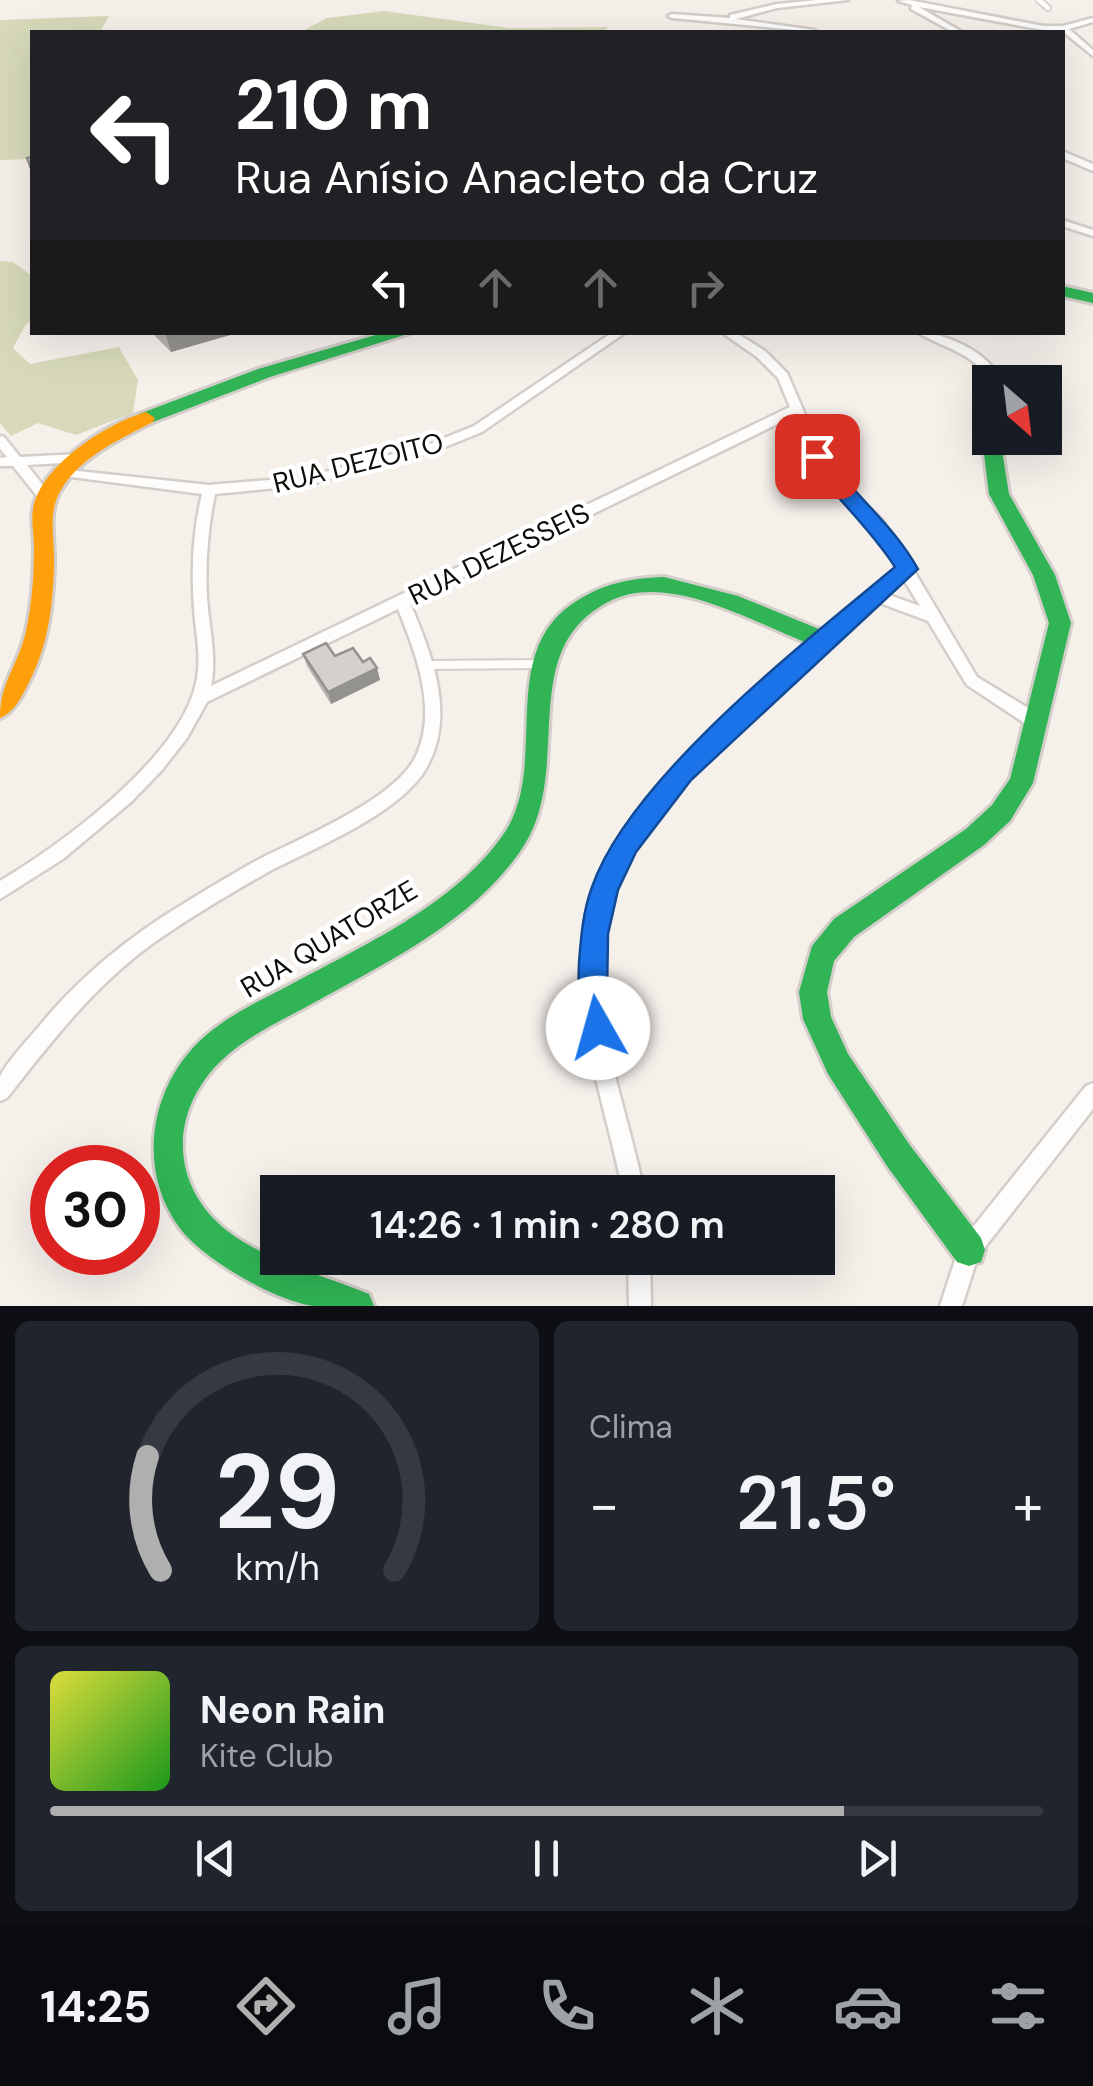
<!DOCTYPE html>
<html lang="pt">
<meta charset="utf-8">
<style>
body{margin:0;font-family:"DM Sans",sans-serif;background:#20242c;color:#f1f3f6;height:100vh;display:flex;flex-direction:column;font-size:38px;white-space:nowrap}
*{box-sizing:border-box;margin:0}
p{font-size:32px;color:#9ea1a6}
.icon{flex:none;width:55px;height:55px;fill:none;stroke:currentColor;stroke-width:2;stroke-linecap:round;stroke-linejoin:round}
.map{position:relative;height:1306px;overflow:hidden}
.panel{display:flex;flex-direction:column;gap:15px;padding:15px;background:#0d0f14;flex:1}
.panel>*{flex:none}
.banner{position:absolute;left:30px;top:30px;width:1035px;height:305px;border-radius:0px;box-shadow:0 10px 40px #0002;background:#202124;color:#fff;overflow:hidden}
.needle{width:65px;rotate:152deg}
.buttons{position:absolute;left:972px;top:365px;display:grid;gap:20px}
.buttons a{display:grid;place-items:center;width:90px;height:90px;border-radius:0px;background:#171b24;box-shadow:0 10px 40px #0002;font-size:50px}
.speed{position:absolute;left:30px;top:1145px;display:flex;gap:20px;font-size:50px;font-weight:700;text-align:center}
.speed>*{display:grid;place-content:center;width:130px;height:130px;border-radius:50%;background:#171b24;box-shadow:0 10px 40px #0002;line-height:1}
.speed .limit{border:15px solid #d22;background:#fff;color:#111}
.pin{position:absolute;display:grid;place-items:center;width:85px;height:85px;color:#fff;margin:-42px;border-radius:20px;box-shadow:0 5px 15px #0006}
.me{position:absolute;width:110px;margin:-55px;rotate:353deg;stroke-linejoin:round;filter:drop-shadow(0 0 8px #0008)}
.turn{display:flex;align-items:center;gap:35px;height:210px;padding:0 40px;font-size:45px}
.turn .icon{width:130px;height:130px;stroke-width:2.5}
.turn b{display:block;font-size:70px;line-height:85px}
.lanes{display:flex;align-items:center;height:95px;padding:0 40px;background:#0003;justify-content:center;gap:50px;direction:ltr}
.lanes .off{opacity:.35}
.big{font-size:75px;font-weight:600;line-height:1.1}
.panel .tile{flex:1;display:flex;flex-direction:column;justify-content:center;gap:15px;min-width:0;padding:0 35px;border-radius:15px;background:#20242c}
.panel .dial{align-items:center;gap:0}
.dial svg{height:260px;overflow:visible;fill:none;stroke:#363941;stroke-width:7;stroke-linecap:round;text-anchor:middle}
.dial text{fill:#f1f3f6;stroke:none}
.song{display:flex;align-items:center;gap:30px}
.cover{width:120px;height:120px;border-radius:15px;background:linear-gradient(135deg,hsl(60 70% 55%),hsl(120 70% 35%))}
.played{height:10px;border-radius:5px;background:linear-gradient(90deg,#b0afaf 80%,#363941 80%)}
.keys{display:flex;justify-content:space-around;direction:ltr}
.heat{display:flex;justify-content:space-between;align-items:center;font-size:55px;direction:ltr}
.panel .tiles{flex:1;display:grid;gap:15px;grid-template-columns:1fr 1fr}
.tile:last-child{grid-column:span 2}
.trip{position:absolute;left:260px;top:1175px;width:575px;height:100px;border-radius:0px;background:#171b24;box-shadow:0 10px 40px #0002;font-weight:600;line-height:100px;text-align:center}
.tab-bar{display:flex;height:160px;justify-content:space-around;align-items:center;background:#090b0e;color:#9ea1a6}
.tab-bar .icon{width:70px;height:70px}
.tab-bar .selected{color:#b0afaf}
.tab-bar b{font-size:45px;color:#f1f3f6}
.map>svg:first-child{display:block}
.green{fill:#d7d9ba}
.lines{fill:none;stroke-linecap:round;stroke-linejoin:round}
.lane-far1-casing{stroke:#d3ceca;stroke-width:8}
.lane-casing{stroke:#d3ceca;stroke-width:12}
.street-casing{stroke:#d3ceca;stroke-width:5}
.fast-casing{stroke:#d3ceca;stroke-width:6}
.slow-casing{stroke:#d3ceca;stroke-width:6}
.lane-far1{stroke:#fefdfc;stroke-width:5}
.lane{stroke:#fefdfc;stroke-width:8}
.street{fill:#fefdfc;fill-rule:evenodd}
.fast{fill:#30b455;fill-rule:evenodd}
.slow{fill:#ff9f0a;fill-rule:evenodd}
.wall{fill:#b6b3af}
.shaded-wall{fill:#94928e}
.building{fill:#d4d0cb;stroke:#94928e;stroke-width:2.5}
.route{fill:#1a73e8;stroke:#114b97;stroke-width:2.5}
.labels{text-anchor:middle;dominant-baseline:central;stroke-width:9;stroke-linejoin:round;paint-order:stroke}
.street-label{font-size:28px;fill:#100d09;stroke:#fff}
</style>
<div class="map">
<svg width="1093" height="1306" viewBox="0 0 1093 1306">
<rect width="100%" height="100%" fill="#f6f0eb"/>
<path class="green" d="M384,11L509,28L608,27L604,32H301L327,18Z
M109,16L100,32H32V159L0,160V20Z
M0,261L13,262L32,276V321L26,324L13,348L30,364L119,347L138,380L133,413L76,435L38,423L11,436L0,423Z"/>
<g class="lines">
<defs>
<path id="lane-far1" d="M1039,0L1048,8"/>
<path id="lane" d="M428,665L543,664"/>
<path id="street" d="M818,0H848L777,8L736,19L814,30L818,32L672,18L668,16L672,14L730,18V15L777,4Z
M909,0L1043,26H1063L1093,18V22L1069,29L1093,50V56L1061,30H1043L919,7L962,32H953L911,9L912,5L898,1Z
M1062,151L1093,164V171L1062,158Z
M1062,220L1093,230V236L1062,226Z
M613,332H626L482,432L435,451L306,485L215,494C208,528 205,563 207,598C209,628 217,657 211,686L790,407L778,378L757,357L721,332H735L765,351L787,373L823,456L836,475L883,521L909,564L913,565L914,571L977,677L1041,716L1043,721L1041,726L1035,728L1029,726L967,685L928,621L877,602C795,669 711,740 650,827C635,847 620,869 612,893C601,923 600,959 601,991C605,1059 631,1125 644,1192H623C610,1126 586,1059 583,991C581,957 583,918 596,886C613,844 643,807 672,773C739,697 818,631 898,569L873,527L826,481L811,456L794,416L410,603C431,653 455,711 429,763C407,811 314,848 268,872C229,894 189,918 152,944C94,986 51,1042 7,1098L0,1101C0,1094 0,1085 0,1078C2,1066 37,1030 46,1018C85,973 129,937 180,906C203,891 228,877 252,863C295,840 395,801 416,756C438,709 416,654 398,609L207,702L187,738L162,770L131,802L63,859L0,899V881C63,843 194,749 198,669C200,649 195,628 194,608C191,569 193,531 202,494L64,476L59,475L58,472L59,469L209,485L306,477L427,445L474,426ZM904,580L920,606L886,594Z
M917,332C943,332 993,353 1000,382H990V385C980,353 941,348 917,332Z
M0,436L4,437L20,457L79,454L85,458L79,462L27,465L53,498L46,503L41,501L13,466H0V458L7,457L0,449Z
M1093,1083V1109L978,1256L962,1306H940L961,1242L1086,1086Z
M628,1258H650L651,1306H629Z"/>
<path id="fast" d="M1062,286L1093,293V303L1062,296Z
M386,332H414L270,377L153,422L146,424L137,418L139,414L258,369Z
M990,432V438H1000L1009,494L1055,575L1071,623L1033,783L1010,821L984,845L854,937L834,961L827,992L831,1017L848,1054L909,1144L981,1238L985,1250L981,1262L969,1266L957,1262L887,1166L828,1074L803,1019L799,992L812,946L834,919L966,829L992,805L1010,779L1049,623L1033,575L989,494L982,438Z
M664,577L738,596L831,634L834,640L831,646L823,649C763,629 671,568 608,602C512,652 578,772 519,853C468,925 381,965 306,1007C278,1022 247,1037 223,1059C165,1113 170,1194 237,1238C277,1264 325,1276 369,1294L374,1306C354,1306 333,1306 313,1306C275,1301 201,1258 179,1227C136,1168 150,1085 204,1037C229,1015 259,1001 288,986C362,946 453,906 503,835C551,767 496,657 572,604C601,584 629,578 664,577Z"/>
<path id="slow" d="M146,412L155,418L153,422C120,439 80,457 61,490C47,512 55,540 54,565C53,610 47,651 25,690C19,702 12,713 0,718C0,681 18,667 26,631C32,604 34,575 34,547C34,534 31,521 33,509C40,466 107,423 146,412Z"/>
</defs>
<use href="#lane-far1" class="lane-far1-casing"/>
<use href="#lane" class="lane-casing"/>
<use href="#street" class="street-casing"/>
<use href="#fast" class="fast-casing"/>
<use href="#slow" class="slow-casing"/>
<use href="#lane-far1" class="lane-far1"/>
<use href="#lane" class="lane"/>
<use href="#street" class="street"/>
<use href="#fast" class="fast"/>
<use href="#slow" class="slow"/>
</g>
<path class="wall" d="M154,332L237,333L171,352L155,336Z
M303,654L335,656L363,662L377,668L380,680L331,704L307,666Z"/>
<path class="shaded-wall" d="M165,332H237V333L171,352Z
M377,668L380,680L331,704L328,692Z"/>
<path class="building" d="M32,157V171L27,158Z
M326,643L335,656L353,648L363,662L370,658L377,668L328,692L303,654Z"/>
<path class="route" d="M817,449L824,451C852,495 891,521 918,569L691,780L636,852L618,890L608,934L607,995L613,1028L609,1038L598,1042L588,1038C578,1014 578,989 579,963C581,937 583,911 592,887C630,778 805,642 895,567C868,525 833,497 807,456Z"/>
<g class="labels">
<g class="street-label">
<text transform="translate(358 463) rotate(-14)">RUA DEZOITO</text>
<text transform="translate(499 554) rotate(-26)">RUA DEZESSEIS</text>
<text transform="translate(329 939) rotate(-31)">RUA QUATORZE</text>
</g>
</g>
</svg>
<div class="buttons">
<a><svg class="needle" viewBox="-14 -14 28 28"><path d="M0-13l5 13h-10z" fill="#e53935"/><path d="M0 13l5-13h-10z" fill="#9ea1a6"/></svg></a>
</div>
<div class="speed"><div class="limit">30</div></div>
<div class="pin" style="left:817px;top:456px;background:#d93025"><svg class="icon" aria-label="arrive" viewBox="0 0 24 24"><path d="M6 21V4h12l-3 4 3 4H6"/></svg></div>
<svg class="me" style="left:598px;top:1028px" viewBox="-20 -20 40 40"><circle r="19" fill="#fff"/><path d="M0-13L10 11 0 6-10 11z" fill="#1a73e8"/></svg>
<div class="trip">14:26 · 1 min · 280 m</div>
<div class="banner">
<div class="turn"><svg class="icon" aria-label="left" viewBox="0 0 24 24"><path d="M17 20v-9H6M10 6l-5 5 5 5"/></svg><div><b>210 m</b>Rua Anísio Anacleto da Cruz</div></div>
<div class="lanes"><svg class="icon" aria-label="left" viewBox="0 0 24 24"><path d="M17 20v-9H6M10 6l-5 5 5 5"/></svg><svg class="icon off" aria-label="ahead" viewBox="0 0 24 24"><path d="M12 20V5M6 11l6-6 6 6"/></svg><svg class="icon off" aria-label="ahead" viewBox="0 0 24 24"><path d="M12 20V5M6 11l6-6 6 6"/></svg><svg class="icon off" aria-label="right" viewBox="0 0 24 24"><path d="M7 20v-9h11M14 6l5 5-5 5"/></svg></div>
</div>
</div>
<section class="panel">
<div class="tiles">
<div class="tile dial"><svg viewBox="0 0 100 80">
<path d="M14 69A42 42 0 1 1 86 69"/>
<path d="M14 69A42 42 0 0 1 10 34" stroke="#b0afaf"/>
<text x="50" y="56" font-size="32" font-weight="700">29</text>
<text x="50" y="72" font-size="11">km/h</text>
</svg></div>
<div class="tile"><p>Clima</p>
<div class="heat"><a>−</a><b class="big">21.5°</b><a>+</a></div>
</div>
<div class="tile">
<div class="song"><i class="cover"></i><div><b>Neon Rain</b><p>Kite Club</p></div></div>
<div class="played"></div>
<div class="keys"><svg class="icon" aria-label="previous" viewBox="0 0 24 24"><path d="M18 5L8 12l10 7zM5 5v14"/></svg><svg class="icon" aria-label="pause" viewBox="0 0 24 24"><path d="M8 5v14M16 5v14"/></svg><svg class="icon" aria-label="next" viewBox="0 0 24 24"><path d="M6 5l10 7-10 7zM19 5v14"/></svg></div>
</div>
</div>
</section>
<nav class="tab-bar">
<b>14:25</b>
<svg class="icon selected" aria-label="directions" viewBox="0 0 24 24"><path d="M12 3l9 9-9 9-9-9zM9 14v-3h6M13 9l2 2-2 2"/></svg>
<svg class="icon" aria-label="music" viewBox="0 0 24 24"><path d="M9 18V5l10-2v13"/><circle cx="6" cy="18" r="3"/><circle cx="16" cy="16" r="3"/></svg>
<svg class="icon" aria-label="phone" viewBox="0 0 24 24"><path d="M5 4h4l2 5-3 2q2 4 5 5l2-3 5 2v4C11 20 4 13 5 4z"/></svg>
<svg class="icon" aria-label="climate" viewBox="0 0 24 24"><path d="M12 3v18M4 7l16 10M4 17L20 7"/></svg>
<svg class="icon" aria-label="car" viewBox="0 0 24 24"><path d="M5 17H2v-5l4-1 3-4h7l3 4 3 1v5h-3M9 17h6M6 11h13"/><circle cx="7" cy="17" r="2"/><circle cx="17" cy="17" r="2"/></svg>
<svg class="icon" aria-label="filters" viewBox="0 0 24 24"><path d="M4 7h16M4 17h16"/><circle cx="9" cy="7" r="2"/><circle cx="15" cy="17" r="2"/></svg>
</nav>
